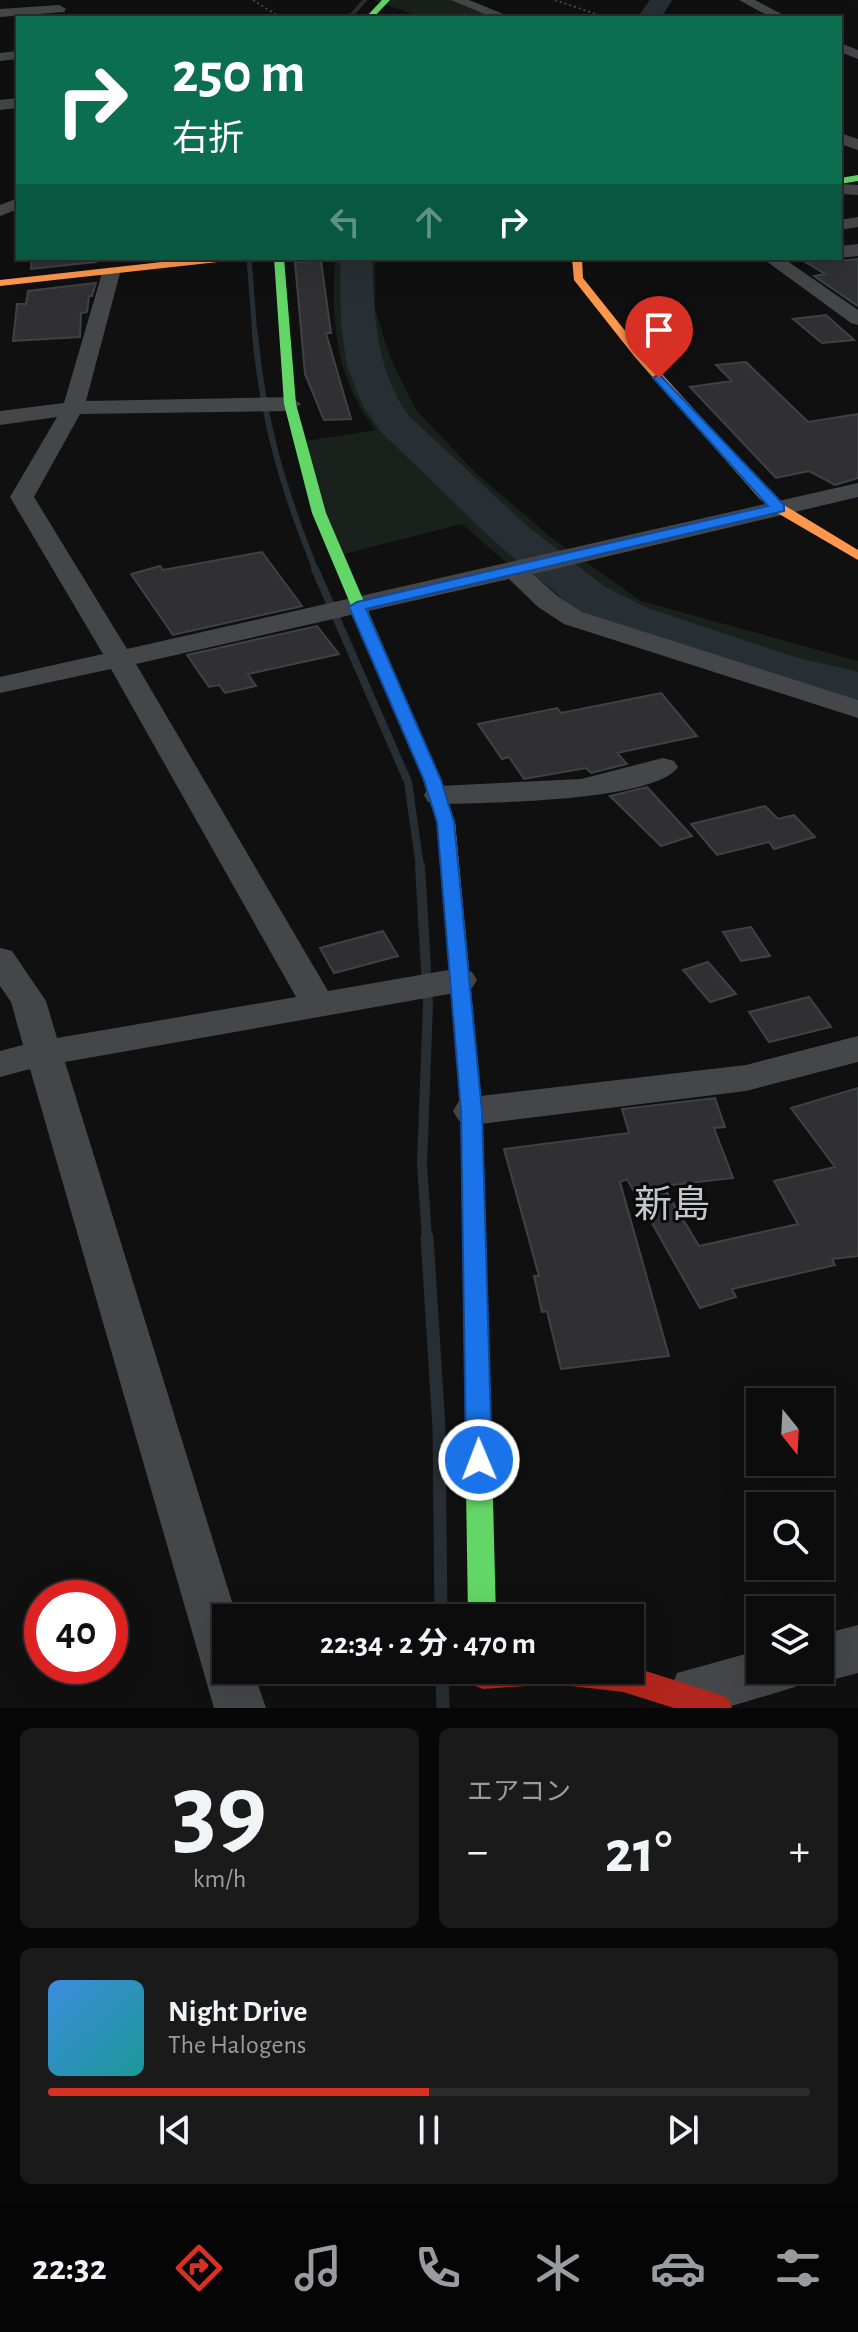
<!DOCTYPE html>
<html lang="ja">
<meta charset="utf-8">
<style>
body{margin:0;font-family:"Alegreya Sans","Noto Sans JP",sans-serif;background:#1a1a1a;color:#f1f3f6;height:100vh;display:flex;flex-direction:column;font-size:30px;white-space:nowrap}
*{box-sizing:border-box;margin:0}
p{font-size:26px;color:#9a9b9d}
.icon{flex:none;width:44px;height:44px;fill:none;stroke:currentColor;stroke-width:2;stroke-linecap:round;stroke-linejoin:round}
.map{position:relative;height:1708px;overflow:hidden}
.details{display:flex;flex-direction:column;gap:20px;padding:20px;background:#070707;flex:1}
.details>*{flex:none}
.banner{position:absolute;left:16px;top:16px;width:826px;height:244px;border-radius:0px;box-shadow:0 8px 32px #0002,0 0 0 2px #2c2c2d;background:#0b6e4f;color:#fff;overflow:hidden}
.needle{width:52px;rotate:162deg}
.fabs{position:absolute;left:746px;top:1388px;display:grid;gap:16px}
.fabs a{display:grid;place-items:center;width:88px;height:88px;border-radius:0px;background:#0c0c0c;box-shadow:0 8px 32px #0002,0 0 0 2px #2c2c2d;font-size:40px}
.speed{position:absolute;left:24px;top:1580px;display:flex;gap:16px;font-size:40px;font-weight:700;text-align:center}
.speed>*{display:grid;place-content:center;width:104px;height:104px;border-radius:50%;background:#0c0c0c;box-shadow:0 8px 32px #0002,0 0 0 2px #2c2c2d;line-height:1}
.speed .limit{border:12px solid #d22;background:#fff;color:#111}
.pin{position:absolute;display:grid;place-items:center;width:68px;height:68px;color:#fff;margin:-82px -34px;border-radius:50% 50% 50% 0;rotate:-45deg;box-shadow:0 0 8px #0007}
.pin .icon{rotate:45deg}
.me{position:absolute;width:88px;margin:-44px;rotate:359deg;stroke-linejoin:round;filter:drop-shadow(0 0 6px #0008)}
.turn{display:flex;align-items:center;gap:28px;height:168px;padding:0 24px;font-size:36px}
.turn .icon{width:104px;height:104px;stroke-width:2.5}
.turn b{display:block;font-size:56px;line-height:68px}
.lanes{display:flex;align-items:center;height:76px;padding:0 24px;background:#0003;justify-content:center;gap:40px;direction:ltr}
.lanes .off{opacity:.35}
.big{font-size:60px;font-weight:700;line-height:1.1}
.details .card{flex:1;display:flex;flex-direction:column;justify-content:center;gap:12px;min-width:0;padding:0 28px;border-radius:12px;background:#1a1a1a}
.details .dial{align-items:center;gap:0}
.dial b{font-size:104px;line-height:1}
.song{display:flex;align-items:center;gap:24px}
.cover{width:96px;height:96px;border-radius:12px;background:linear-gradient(135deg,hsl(210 70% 55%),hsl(180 70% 35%))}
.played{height:8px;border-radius:4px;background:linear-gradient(90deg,#d93025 50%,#2c2c2d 50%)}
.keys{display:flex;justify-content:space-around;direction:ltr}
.heat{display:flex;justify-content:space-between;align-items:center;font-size:44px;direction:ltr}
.details .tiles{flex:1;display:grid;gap:20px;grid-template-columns:1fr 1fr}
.card:last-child{grid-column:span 2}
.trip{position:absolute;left:212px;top:1604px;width:432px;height:80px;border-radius:0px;background:#0c0c0c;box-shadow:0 8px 32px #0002,0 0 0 2px #2c2c2d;font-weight:700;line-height:80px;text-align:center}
.menu{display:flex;height:128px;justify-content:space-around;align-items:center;background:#050505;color:#9a9b9d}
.menu .icon{width:56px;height:56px}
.menu .on{color:#d93025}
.menu b{font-size:36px;color:#f1f3f6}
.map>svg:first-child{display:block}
.green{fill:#1a201b}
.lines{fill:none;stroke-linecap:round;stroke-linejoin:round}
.stream-far5{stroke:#282f34;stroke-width:4}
.stream-far4{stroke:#282f34;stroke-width:5}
.stream-far3{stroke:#282f34;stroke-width:6}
.stream-far2{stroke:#282f34;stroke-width:8}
.stream-far1{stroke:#282f34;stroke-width:10}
.stream{stroke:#282f34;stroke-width:13}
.river{fill:#282f34;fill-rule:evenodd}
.building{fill:#303032;stroke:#404143;stroke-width:2}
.path{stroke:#46474a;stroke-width:2;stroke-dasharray:2 3;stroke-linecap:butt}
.street{fill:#444649;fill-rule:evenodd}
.fast{fill:#63d668;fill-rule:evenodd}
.slow{fill:#ff974d;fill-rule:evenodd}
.jam{fill:#b3261e;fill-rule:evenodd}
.route{fill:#1a73e8;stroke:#114b97;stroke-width:2}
.labels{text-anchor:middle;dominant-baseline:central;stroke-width:6;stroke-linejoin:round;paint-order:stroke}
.near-quarter-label{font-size:38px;fill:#c2c6cd;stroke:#0a0a0b}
</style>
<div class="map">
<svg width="858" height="1708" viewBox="0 0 858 1708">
<rect width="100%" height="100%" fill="#101010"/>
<path class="green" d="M373,0H454L506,18H424Z
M335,258H375V309L390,357L416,410L476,473L553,539L641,601L858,661V709L566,614L462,524L340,555L299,442L376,430C335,380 331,319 335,258Z"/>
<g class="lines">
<path class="stream-far5" d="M349,18L365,0"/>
<path class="stream-far4" d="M249,258L255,336"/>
<path class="stream-far3" d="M255,334C263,422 283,489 316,571"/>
<path class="stream-far2" d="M315,569L408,782L420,867"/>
<path class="stream-far1" d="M420,865L428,1004L422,1164L427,1239"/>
<path class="stream" d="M427,1237L439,1428L441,1618
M442,1670L443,1708"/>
<path class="river" d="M650,0H672L661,18H637Z
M340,258H372C374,313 375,369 409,416L526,525L605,587L648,608L795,657L858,672V703L803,686L767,681L755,674L614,628L573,607L496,543L381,432L363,406L347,366L341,324Z"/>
</g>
<path class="building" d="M32,258H97L96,262L31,269Z
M821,258H837L840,261L858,259V306L814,276L825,274L804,261Z
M321,261L331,333H326L351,419L324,420L305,374L295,262Z
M96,283L92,296H89L87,312L81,313L80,337L13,341L17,304H26L28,291Z
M826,315L854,340L822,343L793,319Z
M746,362L808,422L858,414V478L835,485L809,471L776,478L690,387L732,381L716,365Z
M262,552L302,606L173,635L131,574L160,566L163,570Z
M317,626L339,654L248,674L256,686L225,693L219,685L209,687L187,655Z
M661,693L697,736L617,753L627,764L591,773L586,768L524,779L509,757L502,759L478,724L557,708L561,713Z
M647,787L692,836L661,846L610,796Z
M765,806L778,819L794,815L815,837L774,849L769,842L717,855L691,824Z
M751,927L770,956L741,961L723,932Z
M383,931L398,956L334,973L320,948Z
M708,962L736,994L710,1002L683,970Z
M809,997L831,1027L769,1042L749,1012Z
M858,1088V1256L832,1259L835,1265L732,1289L736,1297L700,1308L627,1179L620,1182L669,1356L561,1369L547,1311L542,1312L534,1276H539L504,1149L629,1133L622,1109L715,1098L725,1127L714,1128L733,1178L663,1186L699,1246L798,1224L774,1181L835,1167L791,1108Z"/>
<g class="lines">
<path class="path" d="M253,0L281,18
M555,0L607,18"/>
<path class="street" d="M451,0H469L513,18H494Z
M739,0H755L789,18H772Z
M59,5L66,9L64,12L0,17V9Z
M840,43L858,50V59L840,52Z
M18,51V59L0,61V53Z
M18,98V108L0,110V100Z
M840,133L858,139V150L840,144Z
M840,184L858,185V195L840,194Z
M18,198V209L0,216V205Z
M858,217V227L840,230V220Z
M858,244V256L840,258V246Z
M762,258H783L858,310V325L851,323Z
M111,267L120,273L86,401L290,397L301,404L290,411L80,414L34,497L127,649L858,483V497L533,574L556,595L582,612L858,700V718L564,624L538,607L509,579L136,664L328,991L460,968L472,972L477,980L472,988L460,992L65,1062L237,1618H226V1670H253L266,1708H214L30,1069L0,1077V1051L23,1045L11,1002L0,986V948L12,951L46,1001L57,1038L296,997L111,669L0,693V677L103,654L10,497L57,417L0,425V411L64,403L102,273Z
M663,758L674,761L678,767C654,802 483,803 439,804L428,802L424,795L428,788L439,786L581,779Z
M858,1036V1062L746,1091L472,1125L459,1121L453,1111L459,1101L472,1097L746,1065Z
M858,1625V1673L820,1683L801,1673L795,1687L725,1708H677L670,1691L677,1673L760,1650V1670H820V1635Z"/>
<path class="fast" d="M382,0H390L373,18H365Z
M858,175V181L840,184V178Z
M274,258H284L296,404L326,513L435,767L433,771H421L419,767L312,513L284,404Z
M478,1409L487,1412L491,1420L496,1618H468L465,1420L469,1412Z"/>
<path class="slow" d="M198,258H232L227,261L0,286V280Z
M572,258H582L583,278L642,352L769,492L784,505L858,550V560L774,511L759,498L634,356L574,280Z
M427,762L435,767L455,822L480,1087L477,1092H463L460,1087L437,822L419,767Z"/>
<path class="jam" d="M470,1079L477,1082L480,1087L491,1420L487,1428L478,1431L469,1428L465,1420L460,1087L463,1082Z
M630,1666L718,1694L728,1698L732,1708H674L623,1692L554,1684L483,1689L473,1685L469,1675L471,1670H630Z"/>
</g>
<path class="route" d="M659,374L784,505V511L366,609L441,780L454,822L482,1111L492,1460L488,1468L479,1471L469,1468L466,1460L461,1111L437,822L424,780L349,607L357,602L768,506L655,380L653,378Z"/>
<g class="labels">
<g class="near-quarter-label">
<text x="672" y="1206">新島</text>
</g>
</g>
</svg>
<div class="fabs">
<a><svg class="needle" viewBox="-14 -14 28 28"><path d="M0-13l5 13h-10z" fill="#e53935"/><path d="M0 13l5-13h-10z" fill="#9a9b9d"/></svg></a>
<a><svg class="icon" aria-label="search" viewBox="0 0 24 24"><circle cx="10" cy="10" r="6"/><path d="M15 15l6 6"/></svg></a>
<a><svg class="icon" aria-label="layers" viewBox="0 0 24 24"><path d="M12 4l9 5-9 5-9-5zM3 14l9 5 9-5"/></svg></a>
</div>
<div class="speed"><div class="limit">40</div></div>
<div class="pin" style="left:659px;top:378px;background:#d93025"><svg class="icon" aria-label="arrive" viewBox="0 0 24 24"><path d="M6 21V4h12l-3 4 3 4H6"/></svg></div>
<svg class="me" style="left:479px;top:1460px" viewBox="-20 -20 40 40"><circle r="17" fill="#1a73e8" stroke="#fff" stroke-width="3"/><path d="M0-11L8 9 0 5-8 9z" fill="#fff"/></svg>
<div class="trip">22:34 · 2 分 · 470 m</div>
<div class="banner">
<div class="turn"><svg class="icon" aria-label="right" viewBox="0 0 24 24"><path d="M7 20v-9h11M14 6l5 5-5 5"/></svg><div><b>250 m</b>右折</div></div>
<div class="lanes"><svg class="icon off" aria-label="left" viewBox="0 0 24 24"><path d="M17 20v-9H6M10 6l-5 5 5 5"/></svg><svg class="icon off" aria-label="ahead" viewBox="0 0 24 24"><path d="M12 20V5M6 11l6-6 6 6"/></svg><svg class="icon" aria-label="right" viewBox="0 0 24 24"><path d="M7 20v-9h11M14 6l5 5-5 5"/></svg></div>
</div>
</div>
<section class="details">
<div class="tiles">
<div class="card dial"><b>39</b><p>km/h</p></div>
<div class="card"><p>エアコン</p>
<div class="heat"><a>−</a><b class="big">21°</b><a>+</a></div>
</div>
<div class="card">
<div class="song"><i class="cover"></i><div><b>Night Drive</b><p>The Halogens</p></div></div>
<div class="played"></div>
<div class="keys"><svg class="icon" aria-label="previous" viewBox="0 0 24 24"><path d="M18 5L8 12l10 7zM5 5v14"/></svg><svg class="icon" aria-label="pause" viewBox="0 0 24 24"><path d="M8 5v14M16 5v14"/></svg><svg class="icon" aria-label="next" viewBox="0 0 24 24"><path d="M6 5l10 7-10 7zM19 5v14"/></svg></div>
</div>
</div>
</section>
<nav class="menu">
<b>22:32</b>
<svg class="icon on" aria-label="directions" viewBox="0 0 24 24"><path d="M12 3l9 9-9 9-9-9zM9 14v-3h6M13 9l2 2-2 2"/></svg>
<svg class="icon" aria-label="music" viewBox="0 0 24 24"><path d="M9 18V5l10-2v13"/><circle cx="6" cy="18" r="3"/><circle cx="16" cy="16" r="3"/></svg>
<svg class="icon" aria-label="phone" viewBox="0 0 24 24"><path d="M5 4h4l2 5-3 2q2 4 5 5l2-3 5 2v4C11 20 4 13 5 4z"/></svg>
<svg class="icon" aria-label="climate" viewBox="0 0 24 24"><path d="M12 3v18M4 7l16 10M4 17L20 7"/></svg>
<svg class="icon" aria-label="car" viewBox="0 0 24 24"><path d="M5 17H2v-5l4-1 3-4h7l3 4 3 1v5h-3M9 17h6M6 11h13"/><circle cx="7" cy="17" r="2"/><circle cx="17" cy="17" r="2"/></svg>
<svg class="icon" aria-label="filters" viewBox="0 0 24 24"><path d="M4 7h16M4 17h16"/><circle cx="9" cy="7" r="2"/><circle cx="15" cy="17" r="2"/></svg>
</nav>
